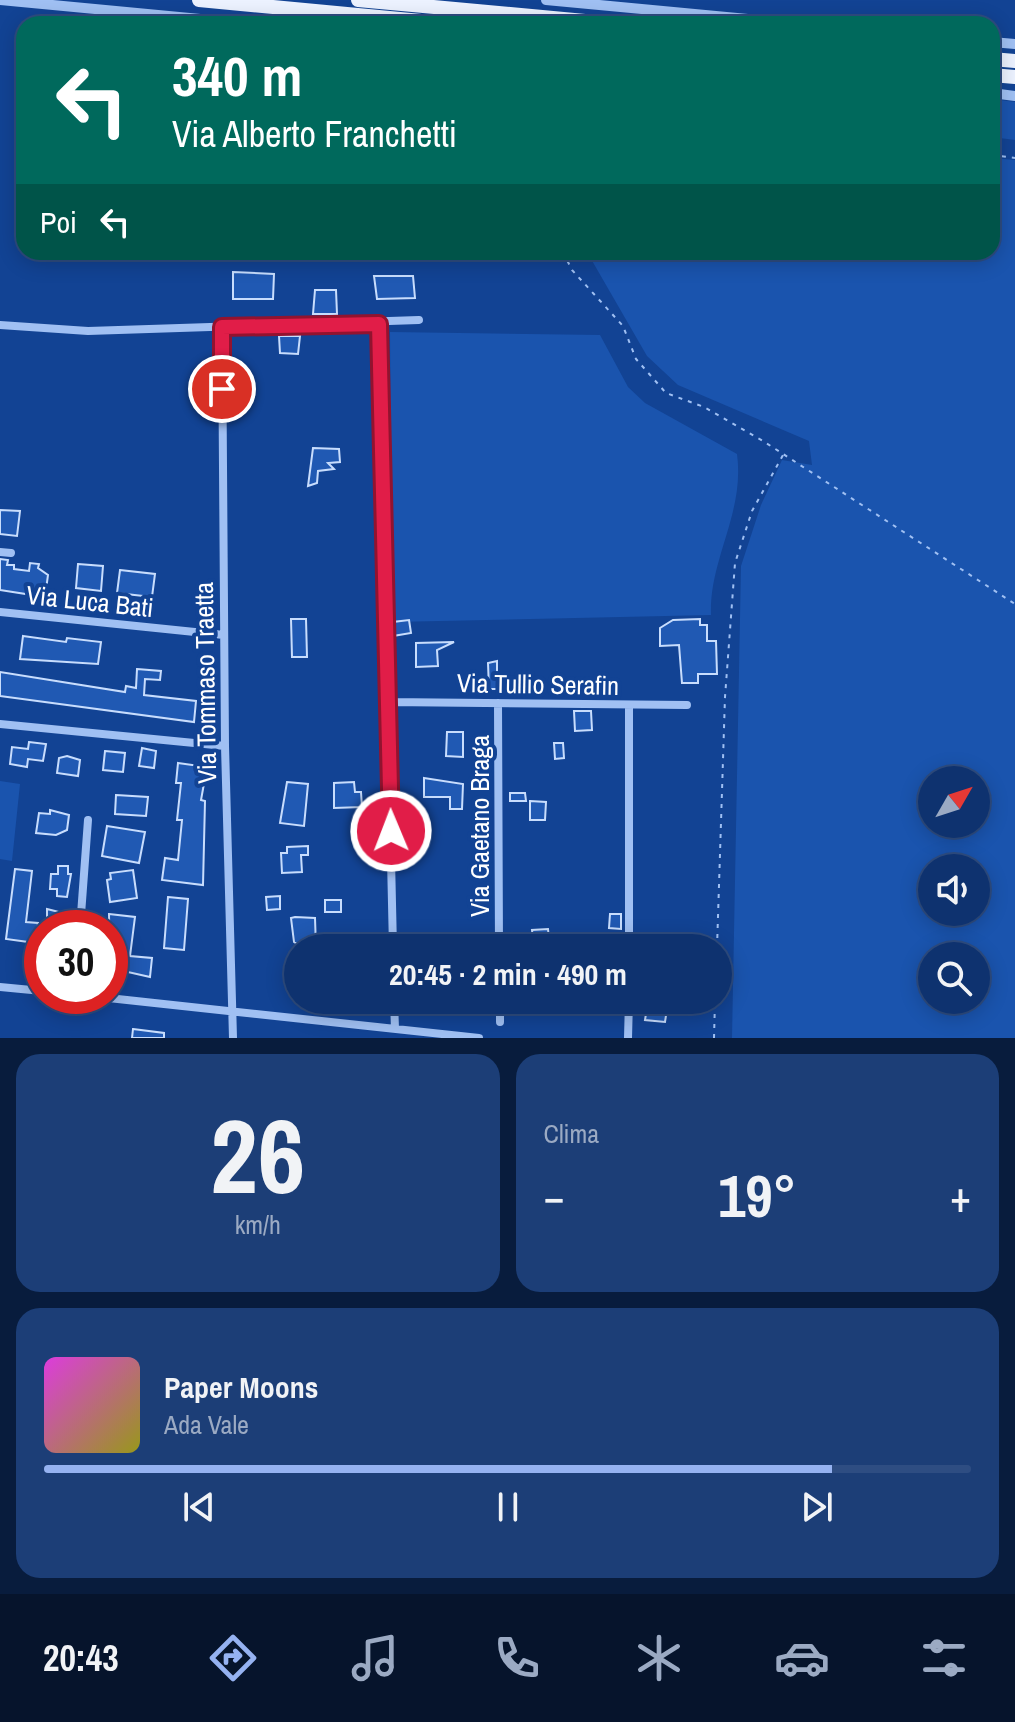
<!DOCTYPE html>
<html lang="it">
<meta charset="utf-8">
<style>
body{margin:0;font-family:"Archivo Narrow",sans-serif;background:#1c3e77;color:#f1f3f6;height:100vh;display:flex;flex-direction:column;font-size:30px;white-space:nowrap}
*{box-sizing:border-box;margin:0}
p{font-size:26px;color:#9baac3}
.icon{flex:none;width:44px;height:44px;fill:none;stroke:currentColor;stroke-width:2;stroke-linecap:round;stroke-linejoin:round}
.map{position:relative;height:1038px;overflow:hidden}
.details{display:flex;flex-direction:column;gap:16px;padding:16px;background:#081c3d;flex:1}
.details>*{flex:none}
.banner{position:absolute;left:16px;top:16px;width:984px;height:244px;border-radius:24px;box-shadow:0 4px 20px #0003,0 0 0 2px #2e4d82;background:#00695c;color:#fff;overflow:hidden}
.needle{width:52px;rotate:51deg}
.tools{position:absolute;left:918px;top:766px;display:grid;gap:16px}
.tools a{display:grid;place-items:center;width:72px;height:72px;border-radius:50%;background:#0e326f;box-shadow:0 4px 20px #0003,0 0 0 2px #2e4d82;font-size:40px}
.speed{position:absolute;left:24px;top:910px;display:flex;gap:16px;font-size:40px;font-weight:700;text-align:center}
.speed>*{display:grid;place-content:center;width:104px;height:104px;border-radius:50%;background:#0e326f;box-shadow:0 4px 20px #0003,0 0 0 2px #2e4d82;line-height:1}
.speed .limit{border:12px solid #d22;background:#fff;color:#111}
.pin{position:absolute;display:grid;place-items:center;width:68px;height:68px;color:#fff;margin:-34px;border:4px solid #fff;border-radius:50%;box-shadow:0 2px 8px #0007}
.me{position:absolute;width:88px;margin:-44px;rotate:359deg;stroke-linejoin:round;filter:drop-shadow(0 0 6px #0008)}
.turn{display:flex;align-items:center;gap:28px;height:168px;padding:0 24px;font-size:36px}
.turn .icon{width:104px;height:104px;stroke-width:2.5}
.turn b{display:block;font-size:56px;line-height:68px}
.then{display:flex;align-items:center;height:76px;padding:0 24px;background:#0003;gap:16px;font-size:30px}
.big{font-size:60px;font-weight:800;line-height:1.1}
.details .widget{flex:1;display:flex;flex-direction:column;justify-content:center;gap:12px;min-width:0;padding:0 28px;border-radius:24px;background:#1c3e77}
.details .dial{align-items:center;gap:0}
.dial b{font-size:104px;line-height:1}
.song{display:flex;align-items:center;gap:24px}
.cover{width:96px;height:96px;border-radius:12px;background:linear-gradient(135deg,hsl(300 70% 55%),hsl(60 70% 35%))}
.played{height:8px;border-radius:4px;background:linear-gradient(90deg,#95b2f1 85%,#2e4d82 85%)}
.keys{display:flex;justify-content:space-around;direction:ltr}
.heat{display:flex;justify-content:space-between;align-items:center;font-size:44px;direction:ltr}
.details .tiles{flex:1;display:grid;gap:16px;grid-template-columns:1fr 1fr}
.widget:last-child{grid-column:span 2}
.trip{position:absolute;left:284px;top:934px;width:448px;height:80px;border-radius:40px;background:#0e326f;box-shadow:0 4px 20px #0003,0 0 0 2px #2e4d82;font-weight:800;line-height:80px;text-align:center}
.dock{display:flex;height:128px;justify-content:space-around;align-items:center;background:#06142c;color:#9baac3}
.dock .icon{width:56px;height:56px}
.dock .on{color:#95b2f1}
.dock b{font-size:36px;color:#f1f3f6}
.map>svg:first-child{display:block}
.green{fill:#1a54ae;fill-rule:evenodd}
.building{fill:#2059b3;stroke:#c8ddfd;stroke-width:2}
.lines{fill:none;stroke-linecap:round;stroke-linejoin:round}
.path{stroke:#a0c0f3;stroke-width:2;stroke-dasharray:4 6;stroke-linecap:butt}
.minor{stroke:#a0c0f3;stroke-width:8}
.tertiary{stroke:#a0c0f3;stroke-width:10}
.primary{stroke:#ecf2ff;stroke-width:14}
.route-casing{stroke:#92132f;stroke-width:20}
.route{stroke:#e11d48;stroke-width:14}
.labels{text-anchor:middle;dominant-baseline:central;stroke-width:8;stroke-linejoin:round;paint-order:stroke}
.street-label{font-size:26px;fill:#fff;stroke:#124394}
</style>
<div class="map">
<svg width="1015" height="1038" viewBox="0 0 1015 1038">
<rect width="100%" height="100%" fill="#124394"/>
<path class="green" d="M992,99L1015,102V140L992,137Z
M992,158L1015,160V1038H732L741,566L761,505L782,460L812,465L809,441L678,385L647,356L587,252H992ZM932,780H976V824H932ZM932,868H976V912H932ZM932,956H976V1000H932Z
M390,332L600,335L628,387L645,403L737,454C745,513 709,559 711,615L392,622Z
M0,781L20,784L12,861L0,859Z"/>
<path class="building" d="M233,272L274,274L273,299H233Z
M374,276H413L415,298L377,299Z
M315,290H336L337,314H313Z
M279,336H300L298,354L280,353Z
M313,448L339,449L340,462L328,463L334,469L318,471L317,483L308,486Z
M0,510L20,511L17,536L0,534Z
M0,559L8,560L7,565H14V569L29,571L30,563L39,564L38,568L48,575L45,597L0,590Z
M78,564L103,566L101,591L76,588Z
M120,570L155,574L152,597L117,593Z
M291,619H306L307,657H292Z
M700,619V625H707V641H716L717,674H698V683H682L679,645L660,646V628L673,620Z
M409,620L411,633L393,636V622Z
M23,636L66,642L67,638L101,642L98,664L20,659Z
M454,642L437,650L438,666L416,667V643Z
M497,661V689H489L488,663Z
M137,669L161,671L160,680L145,679L144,695L196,701L194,722L0,696V672L125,692L126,686L136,688Z
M574,711H591L592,730L575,731Z
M447,732H463V757L446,756Z
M29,742L46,744L43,761L28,759L27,767L10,764L12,747L28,749Z
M554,743H563L564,758L555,759Z
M142,748L156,751L154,768L139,766Z
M105,751L125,753L123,772L103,770Z
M67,756L80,760L78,776L57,773L59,758Z
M178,763L207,767L201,800L205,801L203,885L162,880L165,858L178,860L182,820H177L181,783H176Z
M424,778L463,784L462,809H450V797H424Z
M287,782L308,784L304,826L280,823Z
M354,782L355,792H361L362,807L334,808V783Z
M510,793H525L526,801H510Z
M116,795L148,797L146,816L115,814Z
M530,801L546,802L545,820H530Z
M50,810L69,815L67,830L56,835L36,833L39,813L50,814Z
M107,826L145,832L139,863L102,856Z
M308,846V855H301L302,872L282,873L281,853H287V847Z
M58,866H68V874H71L67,897L57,896V889H50L51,874H58Z
M15,869L32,871L26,922L38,923L36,943L6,939Z
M133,870L137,898L110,902L107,880L111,879L110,873Z
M280,896V909L267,910L266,897Z
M168,897L188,899L184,950L164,948Z
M325,900H341V912H325Z
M47,909L67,914L66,928H47Z
M109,914L135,917L130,956L152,958L150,977L110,968Z
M610,914H621V929L609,928Z
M295,917L315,918L316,948H304L294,942L291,918Z
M548,929L550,948H534L532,930Z
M653,1002L663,1003L662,1009H667L665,1022L645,1020L647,1008L652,1009Z
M133,1029L164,1033V1038H132Z"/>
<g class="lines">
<path class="path" d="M992,155L1015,158
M563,252L572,270L623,326L636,359L666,393L704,407L763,441L1015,604
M717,948L725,697L735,563L752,511L783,455
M714,1038L715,1000"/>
<path class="minor" d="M379,324L393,948
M0,325L88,331L419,320
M222,327L225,746L233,1038
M0,552L11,553
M0,612L224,635
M388,702L687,705
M498,703L499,948
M0,724L225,746
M80,928L88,820
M629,948V706
M0,987L42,991
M90,996L479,1038
M394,1000L395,1029
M500,1000V1022
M628,1038L629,1000"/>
<path class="tertiary" d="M0,0L253,24
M546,0L802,24
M992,42L1015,44
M992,93L1015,96"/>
<path class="primary" d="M199,0L453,24
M358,0L617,24
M992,59L1015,61
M992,75L1015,77"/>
</g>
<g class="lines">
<defs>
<path id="route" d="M222,389V327L379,324L391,831"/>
</defs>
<use href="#route" class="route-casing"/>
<use href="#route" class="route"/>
</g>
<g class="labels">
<g class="street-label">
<text transform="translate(90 601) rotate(6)">Via Luca Bati</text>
<text transform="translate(205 683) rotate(-91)">Via Tommaso Traetta</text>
<text transform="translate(538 684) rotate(1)">Via Tullio Serafin</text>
<text transform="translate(479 826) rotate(-90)">Via Gaetano Braga</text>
</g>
</g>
</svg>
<div class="tools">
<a><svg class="needle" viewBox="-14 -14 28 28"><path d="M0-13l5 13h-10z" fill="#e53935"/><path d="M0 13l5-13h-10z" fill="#9baac3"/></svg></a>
<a><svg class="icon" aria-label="sound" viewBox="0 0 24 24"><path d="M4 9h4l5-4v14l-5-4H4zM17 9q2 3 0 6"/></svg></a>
<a><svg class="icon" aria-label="search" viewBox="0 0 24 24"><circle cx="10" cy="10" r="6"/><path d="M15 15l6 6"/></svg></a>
</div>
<div class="speed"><div class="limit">30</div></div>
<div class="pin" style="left:222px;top:389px;background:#d93025"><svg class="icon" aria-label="arrive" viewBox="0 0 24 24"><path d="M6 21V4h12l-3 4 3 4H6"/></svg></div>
<svg class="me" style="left:391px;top:831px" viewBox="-20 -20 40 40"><circle r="17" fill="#e11d48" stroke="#fff" stroke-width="3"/><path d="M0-11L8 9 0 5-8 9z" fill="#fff"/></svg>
<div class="trip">20:45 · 2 min · 490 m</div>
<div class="banner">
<div class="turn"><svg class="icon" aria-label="left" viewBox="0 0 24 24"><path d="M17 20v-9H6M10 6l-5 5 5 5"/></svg><div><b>340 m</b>Via Alberto Franchetti</div></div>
<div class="then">Poi<svg class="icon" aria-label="left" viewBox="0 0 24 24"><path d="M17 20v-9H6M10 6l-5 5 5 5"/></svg></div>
</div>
</div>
<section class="details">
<div class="tiles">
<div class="widget dial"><b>26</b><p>km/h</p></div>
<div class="widget"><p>Clima</p>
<div class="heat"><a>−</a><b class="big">19°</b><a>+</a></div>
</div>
<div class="widget">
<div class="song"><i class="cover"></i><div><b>Paper Moons</b><p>Ada Vale</p></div></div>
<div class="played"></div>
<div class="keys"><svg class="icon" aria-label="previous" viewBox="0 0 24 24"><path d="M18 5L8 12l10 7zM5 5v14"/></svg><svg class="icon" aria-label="pause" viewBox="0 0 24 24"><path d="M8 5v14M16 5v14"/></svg><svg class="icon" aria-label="next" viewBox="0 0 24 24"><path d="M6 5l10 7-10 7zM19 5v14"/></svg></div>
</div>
</div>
</section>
<nav class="dock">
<b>20:43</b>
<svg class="icon on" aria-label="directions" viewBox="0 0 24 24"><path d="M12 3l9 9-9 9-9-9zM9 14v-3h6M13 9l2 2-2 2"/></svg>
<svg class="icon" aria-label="music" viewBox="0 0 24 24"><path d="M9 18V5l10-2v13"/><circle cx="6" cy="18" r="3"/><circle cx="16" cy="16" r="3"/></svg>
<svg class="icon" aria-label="phone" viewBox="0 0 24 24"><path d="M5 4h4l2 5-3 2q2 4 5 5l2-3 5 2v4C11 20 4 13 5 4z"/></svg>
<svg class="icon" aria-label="climate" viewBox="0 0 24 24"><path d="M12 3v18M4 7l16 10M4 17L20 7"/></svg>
<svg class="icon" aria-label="car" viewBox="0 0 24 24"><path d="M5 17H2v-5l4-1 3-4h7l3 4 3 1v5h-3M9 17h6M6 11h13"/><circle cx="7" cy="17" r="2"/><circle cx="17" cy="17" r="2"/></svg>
<svg class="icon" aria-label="filters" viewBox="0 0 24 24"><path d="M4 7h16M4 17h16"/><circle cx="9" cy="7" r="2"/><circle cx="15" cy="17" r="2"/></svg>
</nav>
